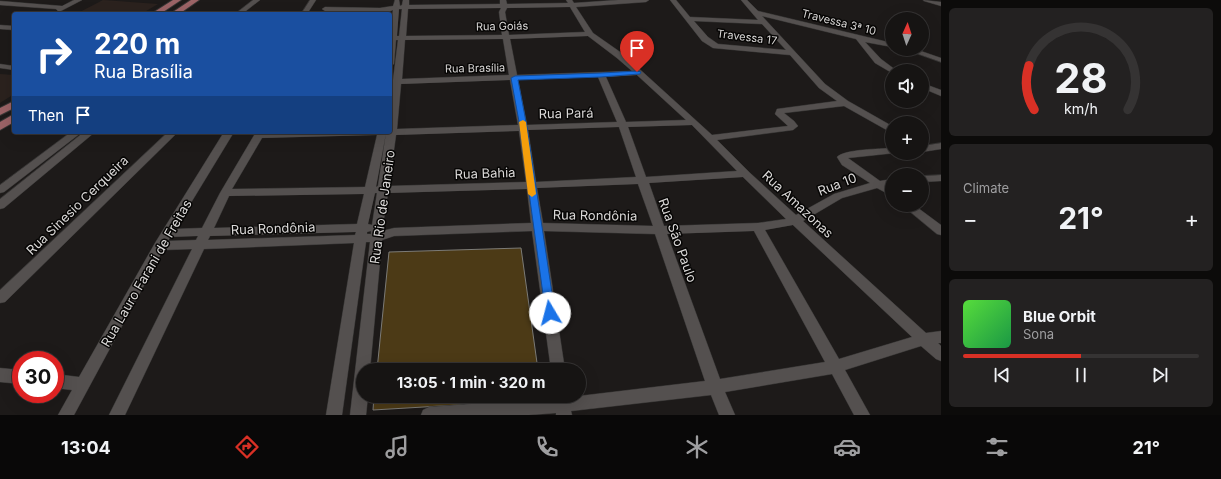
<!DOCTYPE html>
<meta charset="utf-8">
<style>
body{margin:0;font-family:Inter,sans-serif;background:#232121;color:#f1f3f6;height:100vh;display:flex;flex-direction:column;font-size:15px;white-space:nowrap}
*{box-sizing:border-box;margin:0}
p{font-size:13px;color:#9e9ea0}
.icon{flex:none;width:22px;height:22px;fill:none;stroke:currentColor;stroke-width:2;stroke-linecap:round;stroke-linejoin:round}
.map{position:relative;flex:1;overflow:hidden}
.sheet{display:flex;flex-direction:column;gap:8px;padding:8px;background:#0c0b0a;width:280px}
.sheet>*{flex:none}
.guide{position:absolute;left:12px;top:12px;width:380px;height:122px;border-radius:4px;box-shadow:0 4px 16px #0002,0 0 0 1px #353333;background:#1a4fa0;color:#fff;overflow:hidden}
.needle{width:26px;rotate:3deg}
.buttons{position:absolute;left:885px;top:12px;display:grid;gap:8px}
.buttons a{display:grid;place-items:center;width:44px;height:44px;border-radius:50%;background:#161413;box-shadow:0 4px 16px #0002,0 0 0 1px #353333;font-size:20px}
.speed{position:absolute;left:12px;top:351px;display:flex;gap:8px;font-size:20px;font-weight:700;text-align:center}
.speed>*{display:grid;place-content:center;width:52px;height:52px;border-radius:50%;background:#161413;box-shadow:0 4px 16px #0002,0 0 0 1px #353333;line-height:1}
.speed .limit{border:6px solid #d22;background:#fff;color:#111}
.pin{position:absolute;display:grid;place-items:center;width:34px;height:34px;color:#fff;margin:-41px -17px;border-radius:50% 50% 50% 0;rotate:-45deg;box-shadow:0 0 4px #0007}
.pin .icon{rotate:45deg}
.me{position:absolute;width:44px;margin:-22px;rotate:352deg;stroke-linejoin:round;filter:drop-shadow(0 0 3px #0008)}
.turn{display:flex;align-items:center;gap:14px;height:84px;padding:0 16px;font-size:18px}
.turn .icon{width:52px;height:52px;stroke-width:2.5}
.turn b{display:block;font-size:28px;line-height:34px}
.then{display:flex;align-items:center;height:38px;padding:0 16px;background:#0003;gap:8px;font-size:15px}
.big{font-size:30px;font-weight:700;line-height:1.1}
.sheet .widget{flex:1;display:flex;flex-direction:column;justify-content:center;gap:6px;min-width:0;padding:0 14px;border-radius:6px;background:#232121}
.sheet .dial{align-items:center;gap:0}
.dial svg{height:104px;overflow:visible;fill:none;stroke:#353333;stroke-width:7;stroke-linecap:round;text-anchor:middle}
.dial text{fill:#f1f3f6;stroke:none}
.song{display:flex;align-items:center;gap:12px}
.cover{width:48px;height:48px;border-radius:6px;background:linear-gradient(135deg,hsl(110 70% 55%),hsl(140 70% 35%))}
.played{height:4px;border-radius:2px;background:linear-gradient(90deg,#d93025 50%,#353333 50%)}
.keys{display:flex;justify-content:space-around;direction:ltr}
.heat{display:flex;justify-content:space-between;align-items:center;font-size:22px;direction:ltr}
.trip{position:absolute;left:356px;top:363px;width:230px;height:40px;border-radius:20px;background:#161413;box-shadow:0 4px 16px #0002,0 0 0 1px #353333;font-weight:700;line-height:40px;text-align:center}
.dock{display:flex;height:64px;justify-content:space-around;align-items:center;background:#090808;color:#9e9ea0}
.dock .icon{width:28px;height:28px}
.dock .current{color:#d93025}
.dock b{font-size:18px;color:#f1f3f6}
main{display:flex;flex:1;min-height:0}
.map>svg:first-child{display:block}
.built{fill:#2b221e}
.building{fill:#4c3a16;stroke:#7c7b77}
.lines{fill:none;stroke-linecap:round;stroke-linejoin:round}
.minor-casing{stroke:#353433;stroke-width:1}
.major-casing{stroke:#353433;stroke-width:2}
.minor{fill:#54504f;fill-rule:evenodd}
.major{fill:#9b6366;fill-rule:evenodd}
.route{fill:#1a73e8;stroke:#114b97}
.slow{fill:#f59e0b}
.labels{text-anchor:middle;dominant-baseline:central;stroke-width:3;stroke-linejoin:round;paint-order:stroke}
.far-street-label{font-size:11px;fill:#dad8d7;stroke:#070605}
.street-label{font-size:13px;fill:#dad8d7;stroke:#070605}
</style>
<main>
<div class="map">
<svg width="941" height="415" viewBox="0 0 941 415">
<rect width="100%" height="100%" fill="#1d1a19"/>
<path class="built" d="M103,0L158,4L141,14H76Z
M0,74L14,75V94L0,103Z"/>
<path class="building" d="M521,248L538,370H377L389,252Z
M374,396H542V400L373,410Z"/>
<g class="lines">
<defs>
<path id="minor" d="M74,0H82L59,12L56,9L0,5V1L62,6Z
M253,0H260L242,14H235Z
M310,0H316L307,14H301Z
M395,0H399L400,6L402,5L403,0H409V5L500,4V0H506L507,4L568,3L566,0H572L574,3L618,0H649L646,2L576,7L593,33L623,54L712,135L788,126L775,114L777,109L837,101L819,88L790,55L713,48L702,41L670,0H676L690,17L758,20L741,0H747L758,11L892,43V47L865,42L881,59L897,71H892V73L875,63L856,39L762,16L825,84L848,101L892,126V133L844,106L784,113L794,121L798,126L793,130L717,140L749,172L796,215L834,194L870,183L842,165L837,157C845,149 880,149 892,148V153H895L848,158L880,181L892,179V185L888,186L892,188V196L877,188L842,198L803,221L926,333L941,331V343H938L941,346V361L936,359L921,346L845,370L870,415H854L832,374L725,392L735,415H719L711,395L571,411L572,415H556V413L529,415H421L423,410L429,407L555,398L554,396H579L705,381L655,234L544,231L565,370H551L532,231L394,236L382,240L370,370H363V396H368L366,415H350L370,242H366L342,415H326L354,243L204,249L125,415H109L192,249L163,250L74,415H58L72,390L55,388V374L79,377L155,243L224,132H234L175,229L202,228L220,193L256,132H390V110L393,85H390V81L393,80L398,40H396L394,64L390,66V33L393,10L388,12L325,11L322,9L325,7L380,8L393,6ZM570,7L585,32L509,35L505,12L507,8ZM501,8L499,12L502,35L406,36L408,9ZM399,9H402L399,36H397ZM694,21L762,24L786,50L718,44L708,37ZM588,36L617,58L632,71L517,75L510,39ZM503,39L509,75L402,79L405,40ZM637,75L686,120L626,122L606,77ZM598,77L617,122L527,125L518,80ZM510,80L518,125L397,129L401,84ZM692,125L737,171L646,177L628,127ZM619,127L636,177L536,182L528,130ZM519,131L526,182L389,186L396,135ZM386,133L378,186L376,187ZM377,135L365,187L232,189L262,138ZM743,177L786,219L758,223L664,226L649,183ZM638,184L653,226L543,223L537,188ZM527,189L531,223L394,228L382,231L388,193ZM375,193H377L372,225L368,224ZM364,194L357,224L214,228L229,196ZM793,225L912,337L839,359L765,230ZM371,231V234H367V232ZM754,231L825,362L720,379L667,234ZM356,232L355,235L208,240L210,236ZM198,236L196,240L168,241L170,237Z
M923,0L941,2V6L924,1Z
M0,25L14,26V30L0,29Z
M904,49H915L941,58V62Z
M0,64L14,66V70L0,68Z
M922,83L941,90V96L922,88Z
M71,132H82L4,192L0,193V185Z
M84,132H95L4,208L0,209V199Z
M168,132H178L5,302L0,303V290Z
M941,143V149L922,152V146Z
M941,175V181L922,182V176Z
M902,205H914L941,225V235L937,234Z
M0,368L21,370V384L0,382Z"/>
<path id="major" d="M173,0H181L160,14H151Z
M191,0H199L179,14H170Z
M14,101V108L0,115V108Z
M14,114V122L0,130V122Z"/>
</defs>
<use href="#minor" class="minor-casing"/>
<use href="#major" class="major-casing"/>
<use href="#minor" class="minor"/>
<use href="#major" class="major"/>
</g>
<path class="route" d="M637,71L641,72L640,74L601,77L518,80L527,127L555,313L554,316L550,317L546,316L520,127L511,78L515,76L601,73Z"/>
<path class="slow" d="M523,120L526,122L536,194L532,197L528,194L519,122Z"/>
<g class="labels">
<g class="far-street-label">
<text transform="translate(839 22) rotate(14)">Travessa 3ª 10</text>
<text transform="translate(502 26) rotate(-1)">Rua Goiás</text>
<text transform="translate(747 37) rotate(7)">Travessa 17</text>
<text transform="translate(475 68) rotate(-1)">Rua Brasília</text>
</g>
<g class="street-label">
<text transform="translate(566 113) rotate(-1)">Rua Pará</text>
<text transform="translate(485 173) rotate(-2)">Rua Bahia</text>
<text transform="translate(837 184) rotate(-21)">Rua 10</text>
<text transform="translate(798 204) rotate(43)">Rua Amazonas</text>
<text transform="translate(77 205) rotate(-44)">Rua Sinesio Cerqueira</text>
<text transform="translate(382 207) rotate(-82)">Rua Rio de Janeiro</text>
<text transform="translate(595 215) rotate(1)">Rua Rondônia</text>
<text transform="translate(273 228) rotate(-2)">Rua Rondônia</text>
<text transform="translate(678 240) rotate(70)">Rua São Paulo</text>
<text transform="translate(146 273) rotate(-60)">Rua Lauro Farani de Freitas</text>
</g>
</g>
</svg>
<div class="buttons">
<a><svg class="needle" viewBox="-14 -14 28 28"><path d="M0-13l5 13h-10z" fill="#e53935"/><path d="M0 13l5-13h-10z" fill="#9e9ea0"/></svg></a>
<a><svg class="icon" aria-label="sound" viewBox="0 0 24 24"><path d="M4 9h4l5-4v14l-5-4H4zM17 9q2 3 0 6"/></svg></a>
<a>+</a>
<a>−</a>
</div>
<div class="speed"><div class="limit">30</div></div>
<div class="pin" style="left:637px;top:72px;background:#d93025"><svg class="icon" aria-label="arrive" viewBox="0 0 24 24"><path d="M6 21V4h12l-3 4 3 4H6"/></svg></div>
<svg class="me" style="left:550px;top:313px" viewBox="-20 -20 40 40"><circle r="19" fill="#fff"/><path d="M0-13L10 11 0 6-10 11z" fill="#1a73e8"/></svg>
<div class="trip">13:05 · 1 min · 320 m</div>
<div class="guide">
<div class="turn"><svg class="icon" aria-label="right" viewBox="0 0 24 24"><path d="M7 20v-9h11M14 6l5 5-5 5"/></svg><div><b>220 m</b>Rua Brasília</div></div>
<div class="then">Then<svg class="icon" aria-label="arrive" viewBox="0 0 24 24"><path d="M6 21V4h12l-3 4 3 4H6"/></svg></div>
</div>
</div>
<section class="sheet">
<div class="widget dial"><svg viewBox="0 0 100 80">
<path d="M14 69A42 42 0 1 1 86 69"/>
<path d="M14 69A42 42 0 0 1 10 35" stroke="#d93025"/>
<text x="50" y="56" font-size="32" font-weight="700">28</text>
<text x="50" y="72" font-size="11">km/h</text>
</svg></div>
<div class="widget"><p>Climate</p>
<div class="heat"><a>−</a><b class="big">21°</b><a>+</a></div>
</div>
<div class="widget">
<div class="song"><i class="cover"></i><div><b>Blue Orbit</b><p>Sona</p></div></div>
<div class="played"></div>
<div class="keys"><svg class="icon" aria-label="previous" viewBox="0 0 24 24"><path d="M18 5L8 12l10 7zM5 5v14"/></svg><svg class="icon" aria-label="pause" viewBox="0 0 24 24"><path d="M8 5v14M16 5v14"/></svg><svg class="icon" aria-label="next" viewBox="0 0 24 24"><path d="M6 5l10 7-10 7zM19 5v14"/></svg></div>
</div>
</section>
</main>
<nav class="dock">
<b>13:04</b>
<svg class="icon current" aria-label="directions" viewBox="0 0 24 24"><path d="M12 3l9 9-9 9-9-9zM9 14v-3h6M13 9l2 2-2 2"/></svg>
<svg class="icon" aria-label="music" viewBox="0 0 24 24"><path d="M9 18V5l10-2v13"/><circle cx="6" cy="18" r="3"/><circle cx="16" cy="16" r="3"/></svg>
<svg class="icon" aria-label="phone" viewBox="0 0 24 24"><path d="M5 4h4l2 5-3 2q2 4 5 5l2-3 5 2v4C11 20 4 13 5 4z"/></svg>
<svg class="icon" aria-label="climate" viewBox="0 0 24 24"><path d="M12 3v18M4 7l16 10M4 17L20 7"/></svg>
<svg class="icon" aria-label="car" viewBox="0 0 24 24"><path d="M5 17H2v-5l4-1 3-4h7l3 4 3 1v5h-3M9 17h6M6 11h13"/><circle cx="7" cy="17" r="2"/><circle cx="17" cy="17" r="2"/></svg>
<svg class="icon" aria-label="filters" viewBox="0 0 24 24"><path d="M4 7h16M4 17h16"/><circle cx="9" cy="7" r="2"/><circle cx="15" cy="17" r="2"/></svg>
<b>21°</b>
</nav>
